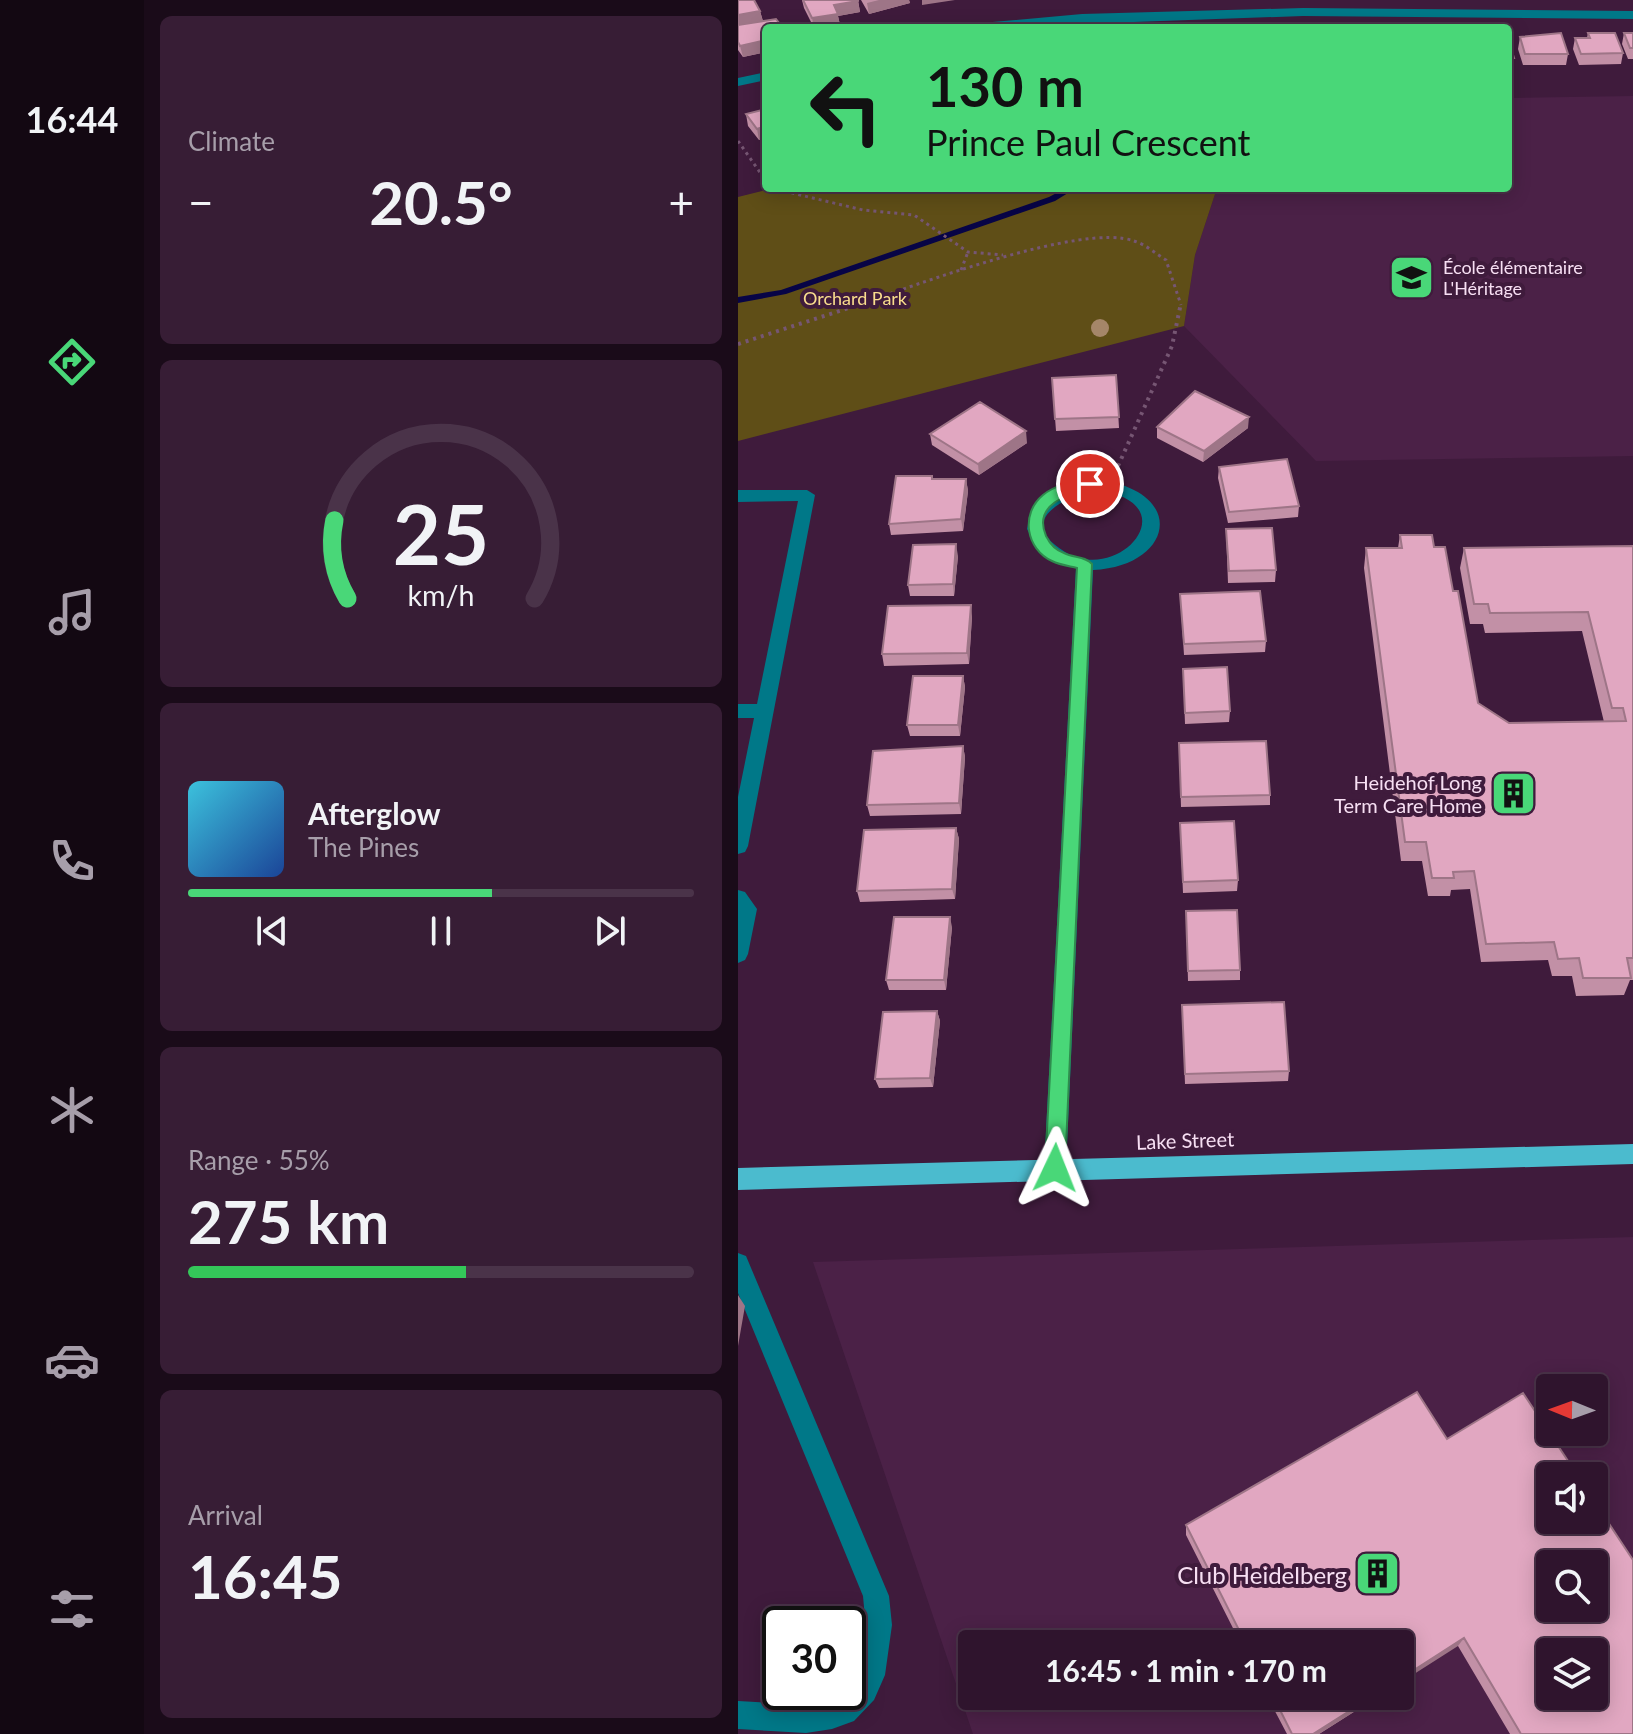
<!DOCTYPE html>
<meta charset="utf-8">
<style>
body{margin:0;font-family:Lato,sans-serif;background:#371d35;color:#f1f3f6;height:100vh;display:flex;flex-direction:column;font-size:30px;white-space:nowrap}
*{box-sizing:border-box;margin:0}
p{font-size:26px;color:#a79eaa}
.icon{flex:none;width:44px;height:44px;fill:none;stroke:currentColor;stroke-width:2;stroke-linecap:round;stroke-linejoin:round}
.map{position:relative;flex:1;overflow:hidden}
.details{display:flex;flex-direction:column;gap:16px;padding:16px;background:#1a0b19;width:594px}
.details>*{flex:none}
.guide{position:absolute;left:24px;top:24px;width:750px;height:168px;border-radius:8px;box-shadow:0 4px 20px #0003,0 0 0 2px #4a3349;background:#49d778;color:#111;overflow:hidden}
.needle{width:52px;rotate:271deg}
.controls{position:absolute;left:798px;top:1374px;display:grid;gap:16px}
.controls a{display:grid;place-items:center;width:72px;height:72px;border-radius:8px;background:#2f142d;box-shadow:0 4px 20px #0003,0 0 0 2px #4a3349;font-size:40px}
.speed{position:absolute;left:24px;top:1606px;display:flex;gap:16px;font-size:40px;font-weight:700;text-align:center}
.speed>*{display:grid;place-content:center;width:104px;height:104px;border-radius:50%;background:#2f142d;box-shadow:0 4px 20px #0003,0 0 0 2px #4a3349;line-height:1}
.speed .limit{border:4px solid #111;border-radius:12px;background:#fff;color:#111}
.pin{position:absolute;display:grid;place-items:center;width:68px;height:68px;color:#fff;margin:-34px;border:4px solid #fff;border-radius:50%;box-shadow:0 2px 8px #0007}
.me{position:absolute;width:88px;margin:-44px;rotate:2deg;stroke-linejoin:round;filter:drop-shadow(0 0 6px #0008)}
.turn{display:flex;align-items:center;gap:28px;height:168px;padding:0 32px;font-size:36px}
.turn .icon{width:104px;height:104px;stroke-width:2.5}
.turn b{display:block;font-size:56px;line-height:68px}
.big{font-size:60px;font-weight:700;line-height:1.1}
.details .tile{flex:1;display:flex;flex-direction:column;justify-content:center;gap:12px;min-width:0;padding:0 28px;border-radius:12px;background:#371d35}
.details .dial{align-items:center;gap:0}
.dial svg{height:208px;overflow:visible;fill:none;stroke:#4a3349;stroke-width:7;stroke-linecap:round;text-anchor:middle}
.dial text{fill:#f1f3f6;stroke:none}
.song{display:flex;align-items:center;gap:24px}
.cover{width:96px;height:96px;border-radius:12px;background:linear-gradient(135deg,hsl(190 70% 55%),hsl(220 70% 35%))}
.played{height:8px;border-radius:4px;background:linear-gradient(90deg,#49d778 60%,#4a3349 60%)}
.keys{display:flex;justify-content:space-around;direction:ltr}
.heat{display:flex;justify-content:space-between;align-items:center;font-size:44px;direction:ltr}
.charge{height:12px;border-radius:6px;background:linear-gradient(90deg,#34c759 55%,#4a3349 0)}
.trip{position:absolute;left:220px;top:1630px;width:456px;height:80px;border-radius:8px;background:#2f142d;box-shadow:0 4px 20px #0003,0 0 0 2px #4a3349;font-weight:700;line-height:80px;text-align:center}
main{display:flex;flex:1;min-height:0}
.tab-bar{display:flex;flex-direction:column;width:144px;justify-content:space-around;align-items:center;background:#130812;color:#a79eaa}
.tab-bar .icon{width:56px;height:56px}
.tab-bar .active{color:#49d778}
.tab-bar b{font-size:36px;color:#f1f3f6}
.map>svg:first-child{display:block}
.built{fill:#4b2147;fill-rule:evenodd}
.green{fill:#5f4e17}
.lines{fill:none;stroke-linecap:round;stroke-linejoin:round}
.stream{fill:#070446;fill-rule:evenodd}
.path-far1{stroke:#765673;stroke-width:3;stroke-dasharray:3 4;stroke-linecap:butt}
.path{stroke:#765673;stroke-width:4;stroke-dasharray:3 5;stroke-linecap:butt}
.minor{fill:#007888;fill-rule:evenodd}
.major{fill:#4bbbce;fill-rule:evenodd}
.tree{fill:#a58669}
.wall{fill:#c290a6}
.shaded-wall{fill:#9e7587}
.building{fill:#e1a7c1;stroke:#9e7587;stroke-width:2;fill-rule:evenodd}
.route{fill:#49d778;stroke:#2f8c4e;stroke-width:2}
.labels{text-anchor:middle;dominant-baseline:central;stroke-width:8;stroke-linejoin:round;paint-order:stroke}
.far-poi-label{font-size:18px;fill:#f7dff3;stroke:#3f1b3c;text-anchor:start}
.far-park-label{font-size:18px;fill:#f9dd8d;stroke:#3f1b3c}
.poi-label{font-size:20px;fill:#f7dff3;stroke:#3f1b3c;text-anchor:end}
.street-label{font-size:20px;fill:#f7dff3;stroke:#3f1b3c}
.near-poi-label{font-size:24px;fill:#f7dff3;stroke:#3f1b3c;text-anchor:end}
</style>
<main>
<nav class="tab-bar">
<b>16:44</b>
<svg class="icon active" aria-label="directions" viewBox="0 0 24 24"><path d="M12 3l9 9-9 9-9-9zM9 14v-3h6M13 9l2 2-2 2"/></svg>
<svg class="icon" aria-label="music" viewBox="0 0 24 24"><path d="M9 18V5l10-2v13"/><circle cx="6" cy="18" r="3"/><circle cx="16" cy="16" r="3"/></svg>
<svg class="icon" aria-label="phone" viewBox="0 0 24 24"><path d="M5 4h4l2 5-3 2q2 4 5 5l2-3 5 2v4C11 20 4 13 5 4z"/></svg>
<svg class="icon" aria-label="climate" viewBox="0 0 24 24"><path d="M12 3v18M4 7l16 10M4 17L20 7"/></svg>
<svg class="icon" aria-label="car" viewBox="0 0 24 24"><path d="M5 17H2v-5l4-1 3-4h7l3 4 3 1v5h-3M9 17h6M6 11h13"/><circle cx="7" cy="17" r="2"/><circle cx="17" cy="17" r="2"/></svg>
<svg class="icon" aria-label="filters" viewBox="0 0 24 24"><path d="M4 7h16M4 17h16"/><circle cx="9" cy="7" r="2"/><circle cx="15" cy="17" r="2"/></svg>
</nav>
<section class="details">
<div class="tile"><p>Climate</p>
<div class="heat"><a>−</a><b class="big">20.5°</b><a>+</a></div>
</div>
<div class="tile dial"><svg viewBox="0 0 100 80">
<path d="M14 69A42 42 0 1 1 86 69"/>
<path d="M14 69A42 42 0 0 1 9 39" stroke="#49d778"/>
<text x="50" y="56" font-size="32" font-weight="700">25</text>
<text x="50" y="72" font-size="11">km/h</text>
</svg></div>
<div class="tile">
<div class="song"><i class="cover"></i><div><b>Afterglow</b><p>The Pines</p></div></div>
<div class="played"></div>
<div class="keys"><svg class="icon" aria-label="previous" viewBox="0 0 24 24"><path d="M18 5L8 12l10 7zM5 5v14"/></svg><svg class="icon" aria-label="pause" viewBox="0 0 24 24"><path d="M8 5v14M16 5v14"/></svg><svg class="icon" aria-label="next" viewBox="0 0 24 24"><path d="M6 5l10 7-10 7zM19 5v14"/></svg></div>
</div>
<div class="tile"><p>Range · 55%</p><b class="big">275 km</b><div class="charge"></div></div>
<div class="tile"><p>Arrival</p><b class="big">16:45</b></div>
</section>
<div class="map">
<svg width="895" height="1734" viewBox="0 0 895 1734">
<rect width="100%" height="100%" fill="#3f1b3c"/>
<path class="built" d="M895,96V456L578,461L446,326L457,255L479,188H770V98Z
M895,1237V1734H235L75,1262ZM812,1388H856V1432H812ZM812,1476H856V1520H812ZM812,1564H856V1608H812ZM234,1644H662V1696H234ZM812,1652H856V1696H812Z"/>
<path class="green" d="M36,188H479L457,255L446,326L0,441V197Z"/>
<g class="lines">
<path class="stream" d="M328,188H338L317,201L48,294L0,303V297L43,290L311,197Z"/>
<path class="path-far1" d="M0,141L28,181
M33,188L125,210L176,215L230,252L265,255
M223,270L230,252
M119,305C176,286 344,222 396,241C407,244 418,254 428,260L443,305"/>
<path class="path" d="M0,344L126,303
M380,466L434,346L443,303"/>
<path class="minor" d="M565,8L895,11V19L565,16L226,28L232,24L344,14Z
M28,72V80L0,86V78Z
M352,479C451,487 438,566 355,570L328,1168L325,1175L317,1179L309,1175L306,1168L338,568C313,561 301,552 289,529C295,494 321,487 352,479ZM353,490C454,498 384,586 327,552C278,522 322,500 353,490Z
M0,490H69L77,495L10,846L7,852L0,854V797L16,718H0V704H19L60,501L0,502Z
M0,890L7,892L19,909L10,954L7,960L0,963Z
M0,1253L8,1256L151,1596L154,1625L147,1675L136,1700L116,1721L94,1729L68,1733L0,1729V1701C96,1706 137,1714 125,1596L0,1293Z"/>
<path class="major" d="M895,1144V1164L0,1190V1168Z"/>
</g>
<circle class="tree" cx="362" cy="328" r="9"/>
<path class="wall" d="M0,0L22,11L25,21L28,28V52L5,57L0,50Z
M64,0H120L122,12L100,16L102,25L76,28L66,8Z
M123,0H171L172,3L131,14Z
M850,33L885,53L883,64L841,65L835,49L837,38H849Z
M886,33H895V59H890L884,44Z
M782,37L830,54L828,65H785L780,49Z
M770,39L776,58L774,69H770Z
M28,109V138L21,140L10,126L8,114Z
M378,375L381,428L318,431L314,378Z
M419,427L510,428L465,462L419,438Z
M192,434L289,443L241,475L194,445Z
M481,467L561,506L560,517L490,523L480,478Z
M194,476L195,479H228L230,491L225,531L153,535L151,524Z
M488,529L538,570L537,582L490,583Z
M662,535L696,547L715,591L740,703L771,723L866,722L844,631L747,633L745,624H732L722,568L726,548L895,546V980H892L886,995L838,996L834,976H814L810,960L743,962L732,889L713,890L712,896H690L684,861H663L626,568L628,548H660Z
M220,556L216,596H172L170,585Z
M442,594L528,641L527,652L446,655Z
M234,616L231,664L146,666L144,654Z
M445,669L492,711L491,722L447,724Z
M225,676L227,687L222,736H172L169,725Z
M441,743L532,795V805L443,807Z
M225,746L227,757L223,814L132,816L129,805Z
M442,823L500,880L499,891L445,893Z
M218,828L221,839L217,899L122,902L119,891Z
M448,911L502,970V980L450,981Z
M214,927L208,990H151L148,980Z
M444,1005L551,1071L550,1081L447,1084Z
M199,1011L202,1021L195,1087L141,1088L137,1079Z
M679,1392L895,1734H772L720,1646L662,1644H503L448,1535V1525Z
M529,1696H641L581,1734H549Z"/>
<path class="shaded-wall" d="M141,0H171L172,3L131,14L129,3Z
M184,0H217L184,5Z
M120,1L122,12L100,16L102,25L76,28L74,18L96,5Z
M22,11L25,22L0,27V15Z
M28,40V52L5,57L2,46Z
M28,126V138L21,140L19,129Z
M511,417L510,428L465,462L466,451Z
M288,431L289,443L241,475L240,464Z
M228,479L230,491L225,531L223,519Z
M218,544L220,556L216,596L215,584Z
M233,605L234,616L231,664L229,653Z
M225,676L227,687L222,736L220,725Z
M225,746L227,757L223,814L221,803Z
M218,828L221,839L217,899L214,889Z
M212,917L214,927L208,990L206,980Z
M199,1011L202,1021L195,1087L192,1078Z
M0,1295L7,1306L0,1346Z
M726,1638L720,1646L662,1683V1679Z
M635,1696H641L581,1734H575Z"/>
<path class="building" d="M0,0H16L22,11L0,15Z
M65,0H120V1L96,5L100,14L74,18Z
M38,19L45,28H28V40L2,46L0,42V25Z
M823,33L830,54H787L782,37Z
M850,33H877L885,53L843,54L837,38H852Z
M886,33H895V48H892Z
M770,39L776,58H770Z
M28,109V126L19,129L8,114Z
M378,375L381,417L317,419L314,378Z
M457,391L511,417L466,451L419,427Z
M242,402L288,431L240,464L192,434Z
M549,459L561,506L491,512L481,467Z
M158,476H194V479H228L223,519L151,524Z
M534,528L538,570L491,571L488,529Z
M662,535H694L696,547H707L715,591H720L740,703L771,723L888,721L885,708H874L850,612L752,613L750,604H736L726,548L895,546V958H889L893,978H845L841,958L820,959L816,942L748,944L736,871L715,872L716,878H694L688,842H667L628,548H664Z
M218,544L215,584L170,585L175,545Z
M522,591L528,641L446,644L442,594Z
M233,605L229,653L144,654L150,606Z
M489,667L492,711L447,713L445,669Z
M175,676H225L220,725H169Z
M528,741L532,795L443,797L441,743Z
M225,746L221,803L129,805L135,751Z
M496,821L500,880L445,882L442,823Z
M218,828L214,889L119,891L126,830Z
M499,910L502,970L450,971L448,911Z
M156,917H212L206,980H148Z
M546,1002L551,1071L447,1074L444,1005Z
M199,1011L192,1078L137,1079L145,1012Z
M679,1392L709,1439L785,1393L840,1476H812V1520H856V1501L895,1560V1734H783L726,1638L662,1679V1644H508L448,1525ZM812,1564H856V1608H812ZM812,1652H856V1696H812Z
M535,1696H635L575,1734H554Z"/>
<path class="route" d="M352,479L357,480V487C332,494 294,503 308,536C312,544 317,550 326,553C336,558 347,556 354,564L327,1168L324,1175L317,1178L310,1175L307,1168L339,568C331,566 322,565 314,561C288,549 282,514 305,495C318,484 336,482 352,479Z"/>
<defs>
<symbol id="school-square" viewBox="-11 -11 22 22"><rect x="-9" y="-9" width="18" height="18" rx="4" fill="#49d778" stroke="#3f1b3c"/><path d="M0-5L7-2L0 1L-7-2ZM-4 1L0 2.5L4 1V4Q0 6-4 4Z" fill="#111"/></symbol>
<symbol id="building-square" viewBox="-11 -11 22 22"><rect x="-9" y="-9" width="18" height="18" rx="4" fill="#49d778" stroke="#3f1b3c"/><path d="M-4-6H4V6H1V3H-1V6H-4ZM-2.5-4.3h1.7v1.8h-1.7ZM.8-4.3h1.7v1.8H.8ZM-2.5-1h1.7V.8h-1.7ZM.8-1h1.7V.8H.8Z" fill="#111"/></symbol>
</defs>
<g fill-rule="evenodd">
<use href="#school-square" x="648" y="252" width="51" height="51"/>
<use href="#building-square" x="750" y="768" width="51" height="51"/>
<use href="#building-square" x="614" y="1548" width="51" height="51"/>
</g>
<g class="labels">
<g class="far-poi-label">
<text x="705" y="267">École élémentaire<tspan x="705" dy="21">L'Héritage</tspan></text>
</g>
<g class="far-park-label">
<text x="117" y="298">Orchard Park</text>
</g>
<g class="poi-label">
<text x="744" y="782">Heidehof Long<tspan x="744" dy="23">Term Care Home</tspan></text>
</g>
<g class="street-label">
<text transform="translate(447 1140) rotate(-2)">Lake Street</text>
</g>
<g class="near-poi-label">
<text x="609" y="1574">Club Heidelberg</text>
</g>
</g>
</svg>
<div class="controls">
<a><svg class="needle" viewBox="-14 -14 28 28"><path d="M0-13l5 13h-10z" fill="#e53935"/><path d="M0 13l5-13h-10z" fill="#a79eaa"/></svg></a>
<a><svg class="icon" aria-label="sound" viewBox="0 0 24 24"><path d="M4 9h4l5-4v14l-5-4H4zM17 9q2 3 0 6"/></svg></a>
<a><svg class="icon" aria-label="search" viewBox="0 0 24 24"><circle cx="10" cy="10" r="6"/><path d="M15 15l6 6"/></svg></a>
<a><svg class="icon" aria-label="layers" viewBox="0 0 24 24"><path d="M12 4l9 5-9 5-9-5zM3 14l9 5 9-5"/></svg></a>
</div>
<div class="speed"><div class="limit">30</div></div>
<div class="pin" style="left:352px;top:484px;background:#d93025"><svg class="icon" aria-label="arrive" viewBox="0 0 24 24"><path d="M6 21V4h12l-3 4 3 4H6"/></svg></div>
<svg class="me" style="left:317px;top:1168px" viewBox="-20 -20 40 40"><path d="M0-17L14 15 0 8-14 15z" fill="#49d778" stroke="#fff" stroke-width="4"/></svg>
<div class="trip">16:45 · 1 min · 170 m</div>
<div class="guide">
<div class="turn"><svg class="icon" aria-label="left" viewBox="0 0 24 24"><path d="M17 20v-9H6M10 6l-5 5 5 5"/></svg><div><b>130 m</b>Prince Paul Crescent</div></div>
</div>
</div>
</main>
